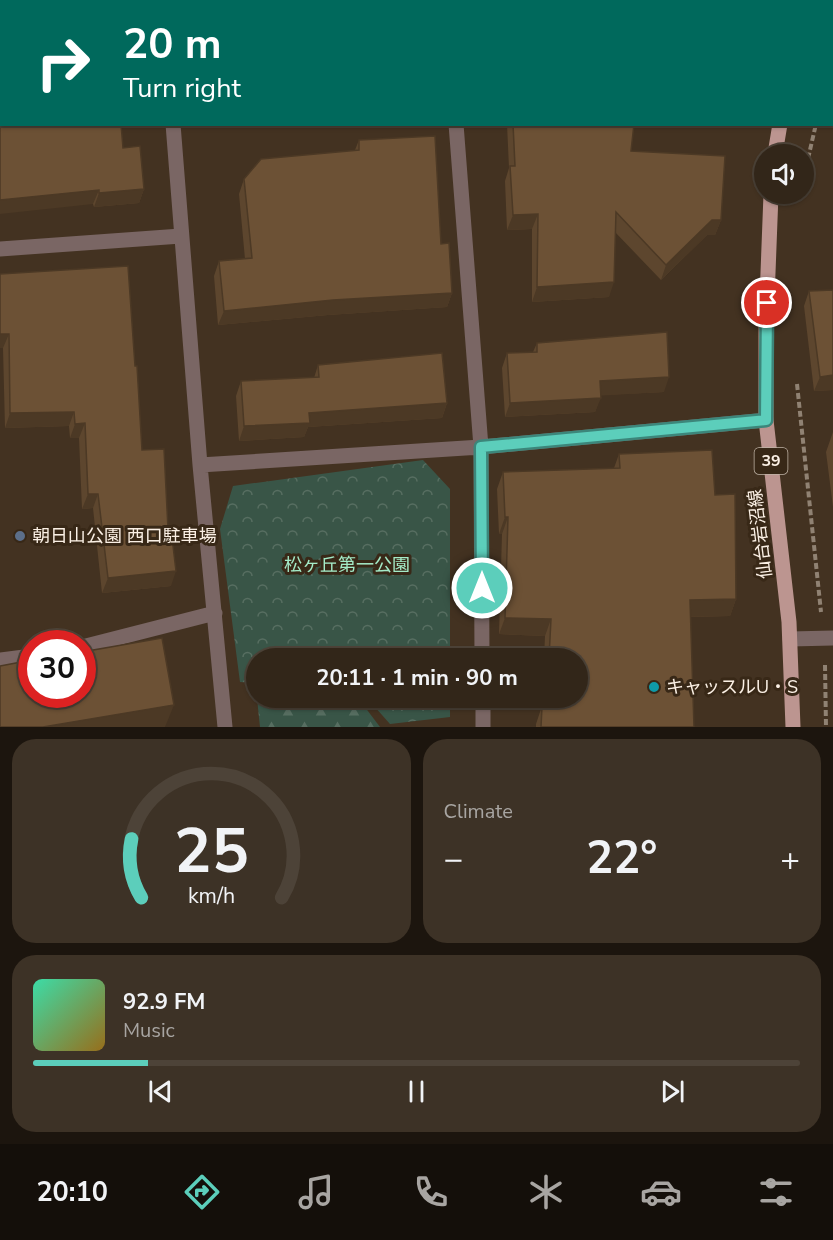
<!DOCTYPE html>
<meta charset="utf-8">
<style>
body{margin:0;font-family:"Nunito Sans","Noto Sans JP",sans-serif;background:#3d3226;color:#f1f3f6;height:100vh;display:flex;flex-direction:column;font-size:22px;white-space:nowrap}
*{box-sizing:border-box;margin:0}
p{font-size:20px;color:#a8a5a2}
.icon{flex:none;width:33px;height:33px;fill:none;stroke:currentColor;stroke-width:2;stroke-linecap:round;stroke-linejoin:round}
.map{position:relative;height:727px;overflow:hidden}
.panel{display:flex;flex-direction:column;gap:12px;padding:12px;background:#1c150e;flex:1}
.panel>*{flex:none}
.hud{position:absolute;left:0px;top:0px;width:834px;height:126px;box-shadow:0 2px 4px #0004,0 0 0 2px #4d4338;background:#00695c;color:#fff;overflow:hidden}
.tools{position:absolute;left:754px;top:144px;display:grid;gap:12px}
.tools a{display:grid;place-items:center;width:60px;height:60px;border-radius:50%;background:#322619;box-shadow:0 2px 4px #0004,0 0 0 2px #4d4338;font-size:30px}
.speed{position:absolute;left:18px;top:630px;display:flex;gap:12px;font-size:30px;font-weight:700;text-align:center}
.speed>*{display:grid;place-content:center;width:78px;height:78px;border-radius:50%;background:#322619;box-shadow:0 2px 4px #0004,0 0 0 2px #4d4338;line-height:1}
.speed .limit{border:9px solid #d22;background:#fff;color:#111}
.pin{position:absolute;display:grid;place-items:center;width:51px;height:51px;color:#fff;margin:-26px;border:3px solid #fff;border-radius:50%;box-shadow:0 2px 6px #0007}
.me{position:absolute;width:66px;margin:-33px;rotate:0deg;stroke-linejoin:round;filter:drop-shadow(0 0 4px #0008)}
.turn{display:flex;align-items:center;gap:21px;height:126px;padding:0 24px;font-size:27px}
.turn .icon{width:78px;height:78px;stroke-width:2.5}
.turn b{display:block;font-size:42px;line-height:51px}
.big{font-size:45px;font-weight:700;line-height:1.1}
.panel .card{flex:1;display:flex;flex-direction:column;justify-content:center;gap:9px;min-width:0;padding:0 21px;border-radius:24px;background:#3d3226}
.panel .dial{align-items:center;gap:0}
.dial svg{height:156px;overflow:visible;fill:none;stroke:#4d4338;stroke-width:7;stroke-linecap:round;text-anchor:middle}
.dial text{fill:#f1f3f6;stroke:none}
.song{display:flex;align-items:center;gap:18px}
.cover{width:72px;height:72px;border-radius:9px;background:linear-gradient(135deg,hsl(160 70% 55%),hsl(40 70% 35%))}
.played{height:6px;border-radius:3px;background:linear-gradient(90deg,#5ccebb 15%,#4d4338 15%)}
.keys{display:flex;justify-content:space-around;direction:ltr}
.heat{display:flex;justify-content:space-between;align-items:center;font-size:33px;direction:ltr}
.panel .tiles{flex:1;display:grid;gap:12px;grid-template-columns:1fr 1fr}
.card:last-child{grid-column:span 2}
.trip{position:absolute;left:246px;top:648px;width:342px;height:60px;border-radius:30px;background:#322619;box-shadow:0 2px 4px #0004,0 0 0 2px #4d4338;font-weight:700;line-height:60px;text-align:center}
.menu{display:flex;height:96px;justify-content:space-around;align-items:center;background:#140f0a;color:#a8a5a2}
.menu .icon{width:42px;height:42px}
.menu .on{color:#5ccebb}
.menu b{font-size:27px;color:#f1f3f6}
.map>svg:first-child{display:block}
.forest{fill:url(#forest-firs)}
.park{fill:url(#park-crowns)}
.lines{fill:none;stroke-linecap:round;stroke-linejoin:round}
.path{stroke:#908273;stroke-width:4;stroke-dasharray:6 3;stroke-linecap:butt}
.minor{stroke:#7a6664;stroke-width:15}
.major{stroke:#bc9590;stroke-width:15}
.wall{fill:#5d462e}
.shaded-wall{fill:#4c3925}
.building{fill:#6c5135;stroke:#4c3925;stroke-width:1.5}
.route-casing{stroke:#3c867a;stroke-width:15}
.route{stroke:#5ccebb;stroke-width:10}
.service-dot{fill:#5c6f8a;stroke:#382817;stroke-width:2}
.culture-dot{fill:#0f9aa8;stroke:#382817;stroke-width:2}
.labels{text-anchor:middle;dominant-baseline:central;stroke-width:6;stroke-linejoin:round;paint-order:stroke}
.shield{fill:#382817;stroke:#c0b4a7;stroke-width:1.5}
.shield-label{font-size:16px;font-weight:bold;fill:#fbf0e5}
.street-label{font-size:18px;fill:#fbf0e5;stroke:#382817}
.poi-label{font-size:18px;fill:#fbf0e5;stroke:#382817;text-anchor:start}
.park-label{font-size:18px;fill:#a4ebc8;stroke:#382817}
</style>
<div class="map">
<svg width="833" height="727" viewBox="0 0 833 727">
<defs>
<pattern id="forest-firs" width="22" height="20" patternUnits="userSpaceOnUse" patternTransform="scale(1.5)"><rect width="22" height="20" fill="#395547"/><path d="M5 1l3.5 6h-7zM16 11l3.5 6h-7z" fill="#576e61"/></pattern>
<pattern id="park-crowns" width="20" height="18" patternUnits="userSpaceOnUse" patternTransform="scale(1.5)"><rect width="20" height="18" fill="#395547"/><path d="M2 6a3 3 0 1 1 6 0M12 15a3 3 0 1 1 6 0" fill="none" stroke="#576e61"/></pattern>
</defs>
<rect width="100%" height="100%" fill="#433221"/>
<path class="forest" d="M257,698H358L380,727H260Z"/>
<path class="park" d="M423,460L450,489V658H256V683L240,682L220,529L233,486Z
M367,698H450V717L390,724Z"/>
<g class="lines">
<path class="path" d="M766,2V0
M832,52L833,49
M804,176L816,124
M797,384L821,612
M825,665L826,727"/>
<path class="minor" d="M163,0V2
M0,16H2
M173,124L200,465L225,727
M456,124L481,447L482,658
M0,249L181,236
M200,465L481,447L766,420
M790,639L833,638
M82,647L215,613
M0,660L32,656
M483,698V727"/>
<path class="major" d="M799,2V0
M775,154L780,124
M771,194L766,325V420L789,622L793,727"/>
</g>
<path class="wall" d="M60,0H123V2H68Z
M2,124L123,148L144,189L139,203L94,207L93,204Z
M507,124H634L631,151L721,220L715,235H707L661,280L615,232L609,297L532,302V229L507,230L505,181L509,168Z
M359,140L441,244L452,293L447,307L328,315L218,325L214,276L219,261L245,259L239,194L244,179L355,150Z
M0,274L135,366L142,450L171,586L102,593L93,508L82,509L79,438H70L69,426L5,428L3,348Z
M833,290V390L814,391L804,306L809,291Z
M537,343L664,392L601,395L595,412L505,417L502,368L507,353L533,352Z
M318,365L447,403L442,418L308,427L304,437L239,441L236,396L241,381L314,378Z
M833,432V507L826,452Z
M619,454L715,495L736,599L730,616L690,617L694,727H536V724L541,709L542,698H578V658H544L545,636L499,634L502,534H499L497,489L503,472L614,468Z"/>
<path class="shaded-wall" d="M183,0H201L200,2H183Z
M144,189L139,203L94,207L99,193Z
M99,190L93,204L0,214V200Z
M538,214L532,229L507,230L513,215Z
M712,220H721L715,235H707L661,280L666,265Z
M614,282L609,297L532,302L537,287Z
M452,293L447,307L328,315L218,325L224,311L333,300Z
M0,334H9L3,348H0Z
M833,375V390L814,391L820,377Z
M669,377L664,392L594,396L600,381Z
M601,398L595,412L505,417L510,403Z
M447,403L442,418L308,427L304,437L239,441L244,426L309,413Z
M74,412L69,426L5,428L10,413Z
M85,423L79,438H70L75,424Z
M88,494H98L93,508L82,509Z
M505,517H508L502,534H499Z
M176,571L171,586L102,593L108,578Z
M736,599L730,616L684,617L690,600Z
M505,618L551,619L545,636L499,634Z
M174,705L165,727H43Z"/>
<path class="building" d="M203,0H656V2H203Z
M2,54V124H121L123,148L140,146L144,189L99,193V190L0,200V55Z
M513,124H634L631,151L725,156L721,220H712L666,265L616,212L614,282L537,287L538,214L513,215L510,166H515Z
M435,136L441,244L449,243L452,293L333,300L224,311L219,261L252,258L244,179L261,159L359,150V140Z
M128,266L135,366H137L142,450L164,449L168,529H171L176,571L108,578L98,494H88L85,423L75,424L74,412L10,413L9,334H0V274Z
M833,290V375L820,377L809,291Z
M667,332L669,377L600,381L601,398L510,403L507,353L537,352V343Z
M442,353L447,403L309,413L310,423L244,426L241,381L319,377L318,365Z
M712,450L715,495L735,494L736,599L690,600L694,727H541L542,707H547V698H578V658H549L551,619L505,618L508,517H505L503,472L620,468L619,454Z
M162,638L174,705L43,727H0V666L32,660V694H82V652Z"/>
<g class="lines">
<defs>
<path id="route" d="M482,588L481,447L766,420L767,303"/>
</defs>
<use href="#route" class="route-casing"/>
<use href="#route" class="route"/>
</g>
<circle class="service-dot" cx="20" cy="536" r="6"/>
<circle class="culture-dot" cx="654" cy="687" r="6"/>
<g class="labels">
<rect class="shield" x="754.5" y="448" width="33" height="26" rx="4.5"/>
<g class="shield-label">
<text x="771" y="461">39</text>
</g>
<g class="street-label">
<text transform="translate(760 534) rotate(-97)">仙台岩沼線</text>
</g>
<g class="poi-label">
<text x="32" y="536">朝日山公園 西口駐車場</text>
<text x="666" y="687">キャッスルU・S</text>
</g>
<g class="park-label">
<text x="347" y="565">松ヶ丘第一公園</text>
</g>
</g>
</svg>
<div class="tools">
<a><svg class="icon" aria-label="sound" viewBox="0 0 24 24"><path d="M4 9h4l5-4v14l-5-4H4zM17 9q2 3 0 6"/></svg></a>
</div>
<div class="speed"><div class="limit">30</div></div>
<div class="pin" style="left:767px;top:303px;background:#d93025"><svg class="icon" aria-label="arrive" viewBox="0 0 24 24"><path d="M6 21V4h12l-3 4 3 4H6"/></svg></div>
<svg class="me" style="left:482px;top:588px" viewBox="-20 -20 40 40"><circle r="17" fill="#5ccebb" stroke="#fff" stroke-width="3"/><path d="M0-11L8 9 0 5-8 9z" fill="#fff"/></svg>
<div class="trip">20:11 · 1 min · 90 m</div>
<div class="hud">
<div class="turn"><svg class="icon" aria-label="right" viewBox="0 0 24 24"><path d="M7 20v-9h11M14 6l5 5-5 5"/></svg><div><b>20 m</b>Turn right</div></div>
</div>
</div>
<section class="panel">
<div class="tiles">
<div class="card dial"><svg viewBox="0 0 100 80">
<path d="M14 69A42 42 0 1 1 86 69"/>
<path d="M14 69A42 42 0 0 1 9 39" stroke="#5ccebb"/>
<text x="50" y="56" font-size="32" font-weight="700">25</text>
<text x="50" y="72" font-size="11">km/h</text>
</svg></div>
<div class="card"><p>Climate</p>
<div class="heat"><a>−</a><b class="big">22°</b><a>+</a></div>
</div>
<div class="card">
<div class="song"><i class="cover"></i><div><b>92.9 FM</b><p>Music</p></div></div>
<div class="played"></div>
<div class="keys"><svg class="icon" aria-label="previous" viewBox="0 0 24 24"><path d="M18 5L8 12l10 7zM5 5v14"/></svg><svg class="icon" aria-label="pause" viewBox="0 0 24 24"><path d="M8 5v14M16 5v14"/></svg><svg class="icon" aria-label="next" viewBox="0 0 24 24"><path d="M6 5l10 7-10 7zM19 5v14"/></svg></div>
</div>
</div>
</section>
<nav class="menu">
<b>20:10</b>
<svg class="icon on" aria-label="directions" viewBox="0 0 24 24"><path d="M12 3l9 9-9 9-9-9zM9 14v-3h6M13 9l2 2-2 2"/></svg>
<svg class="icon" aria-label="music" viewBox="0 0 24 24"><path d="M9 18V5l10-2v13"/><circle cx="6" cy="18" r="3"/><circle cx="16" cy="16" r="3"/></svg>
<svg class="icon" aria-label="phone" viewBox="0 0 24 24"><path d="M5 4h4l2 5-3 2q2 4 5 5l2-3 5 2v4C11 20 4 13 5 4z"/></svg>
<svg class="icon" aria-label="climate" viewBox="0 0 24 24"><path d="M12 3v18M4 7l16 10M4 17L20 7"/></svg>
<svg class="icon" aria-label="car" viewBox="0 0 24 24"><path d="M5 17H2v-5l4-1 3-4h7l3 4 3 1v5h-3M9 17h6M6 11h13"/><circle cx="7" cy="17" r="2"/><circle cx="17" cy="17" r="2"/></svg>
<svg class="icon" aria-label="filters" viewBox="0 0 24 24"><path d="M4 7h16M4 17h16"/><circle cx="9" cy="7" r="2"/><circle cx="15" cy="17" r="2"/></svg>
</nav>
